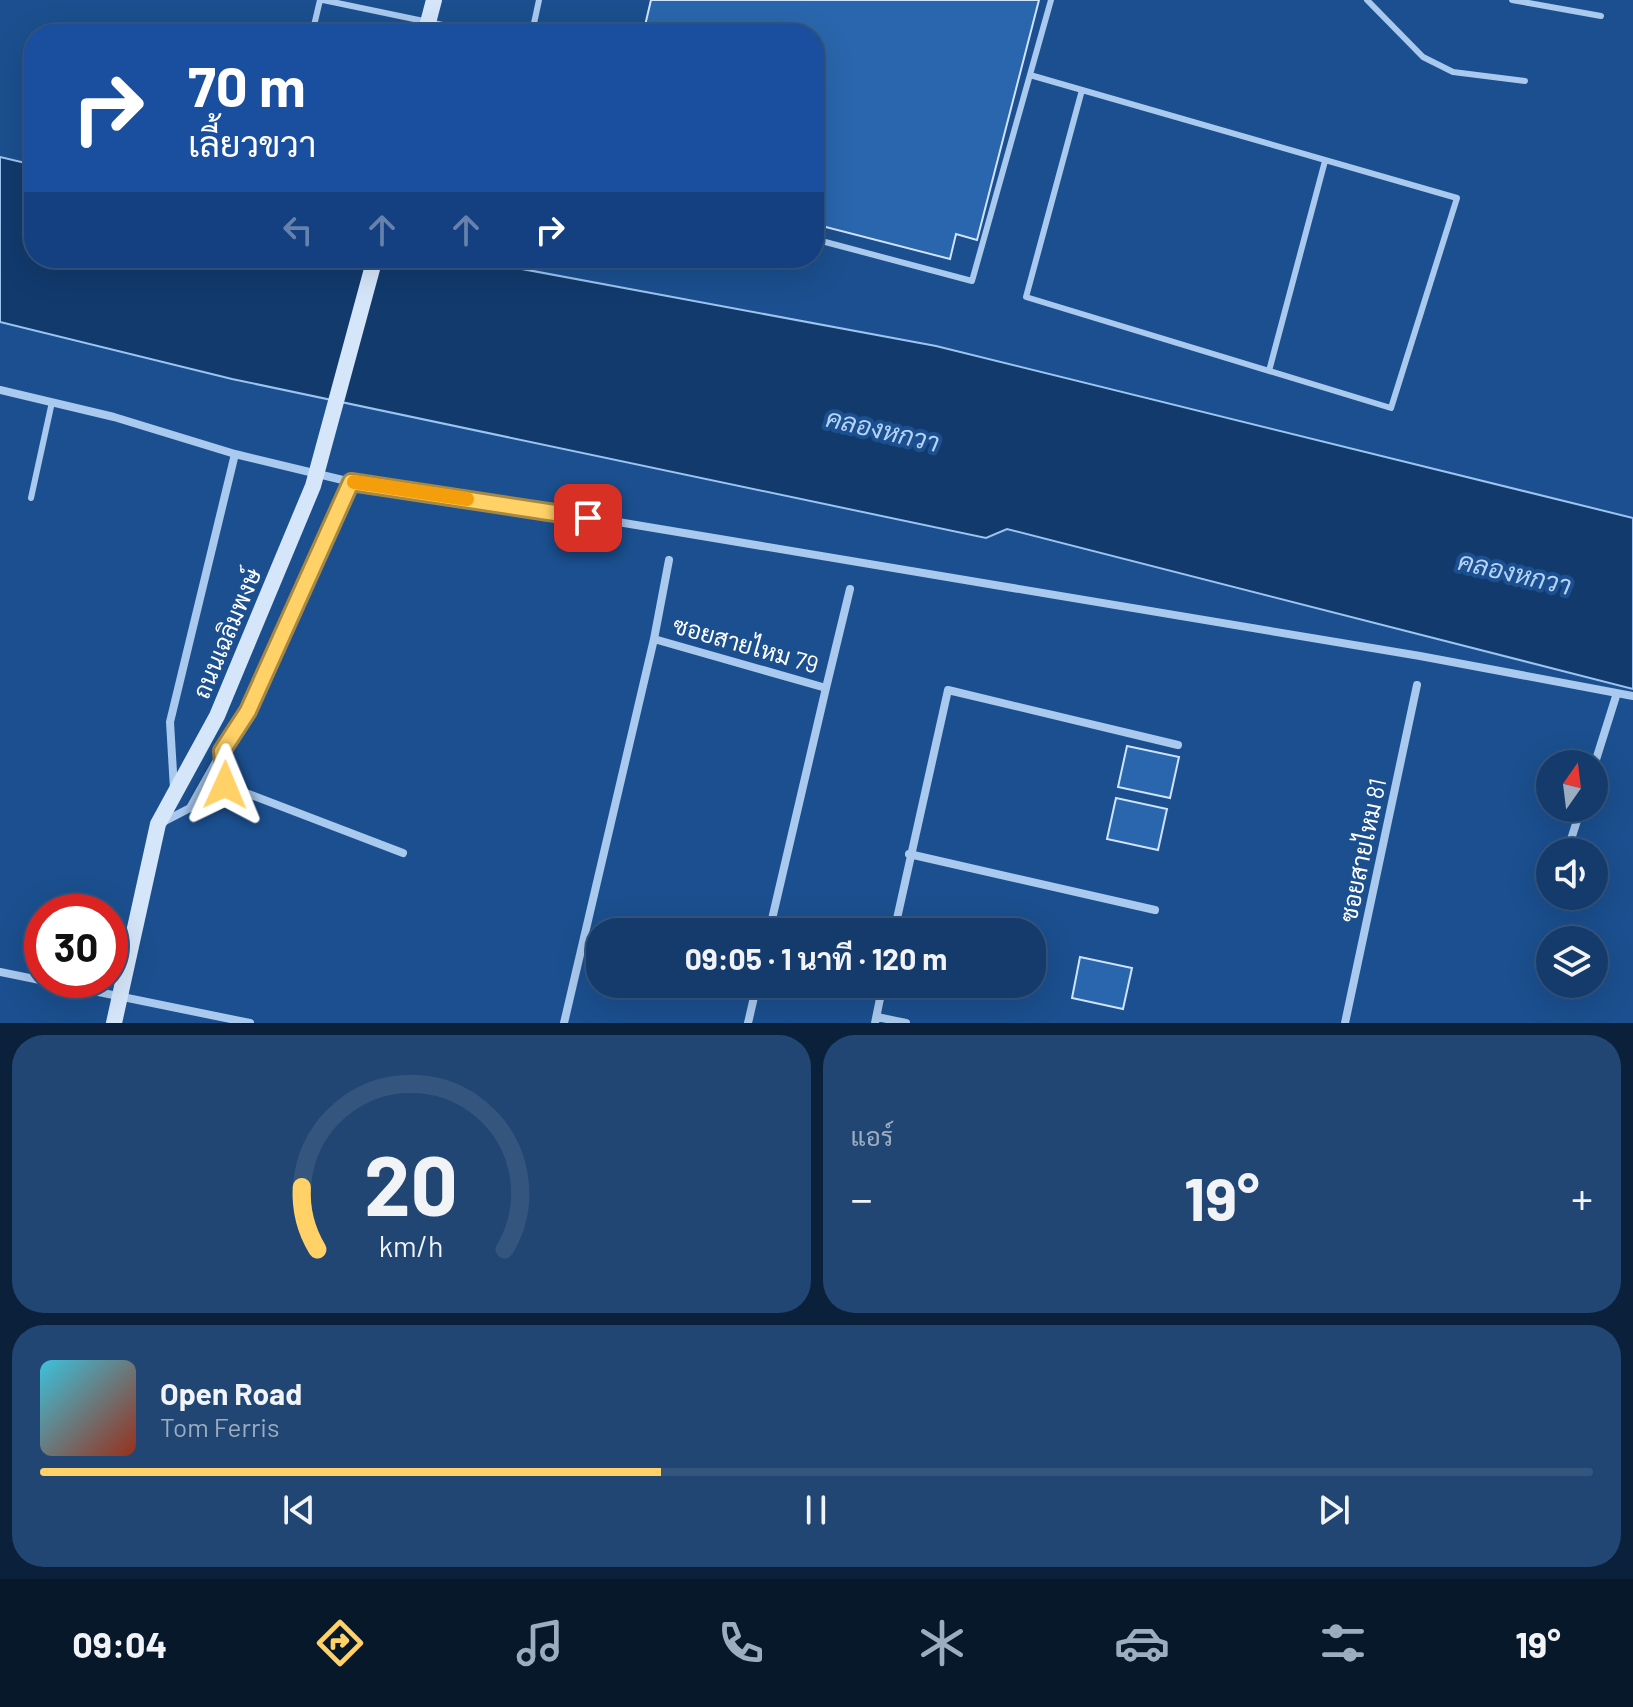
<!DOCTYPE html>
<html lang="th">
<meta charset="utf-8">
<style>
body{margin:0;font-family:Barlow,Sarabun,sans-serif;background:#214673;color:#f1f3f6;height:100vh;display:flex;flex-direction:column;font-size:30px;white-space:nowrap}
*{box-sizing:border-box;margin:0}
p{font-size:26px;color:#9dadc1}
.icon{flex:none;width:44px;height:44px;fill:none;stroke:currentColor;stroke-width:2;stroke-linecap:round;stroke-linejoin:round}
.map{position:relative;height:1023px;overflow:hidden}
.sheet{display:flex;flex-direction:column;gap:12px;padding:12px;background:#0b203b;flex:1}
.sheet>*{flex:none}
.banner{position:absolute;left:24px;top:24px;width:800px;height:244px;border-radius:32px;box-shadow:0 8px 32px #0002,0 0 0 2px #33557e;background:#1a4fa0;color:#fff;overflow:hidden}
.needle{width:52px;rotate:14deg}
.tools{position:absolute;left:1536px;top:750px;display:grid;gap:16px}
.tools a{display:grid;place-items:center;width:72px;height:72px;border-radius:50%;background:#143b6b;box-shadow:0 8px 32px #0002,0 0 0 2px #33557e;font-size:40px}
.speed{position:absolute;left:24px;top:894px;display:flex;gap:16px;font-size:40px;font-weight:700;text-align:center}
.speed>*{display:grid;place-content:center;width:104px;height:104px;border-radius:50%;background:#143b6b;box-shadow:0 8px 32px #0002,0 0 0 2px #33557e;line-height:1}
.speed .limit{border:12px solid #d22;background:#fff;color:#111}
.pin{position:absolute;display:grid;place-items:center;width:68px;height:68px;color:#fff;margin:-34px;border-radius:16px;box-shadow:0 4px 12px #0006}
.me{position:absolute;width:88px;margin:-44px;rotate:1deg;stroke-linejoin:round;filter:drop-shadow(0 0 6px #0008)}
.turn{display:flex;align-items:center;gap:28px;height:168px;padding:0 32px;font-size:36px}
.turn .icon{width:104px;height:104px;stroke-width:2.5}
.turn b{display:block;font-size:56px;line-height:68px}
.lanes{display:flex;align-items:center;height:76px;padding:0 32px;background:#0003;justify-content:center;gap:40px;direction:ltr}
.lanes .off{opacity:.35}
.big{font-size:60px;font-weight:700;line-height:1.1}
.sheet .card{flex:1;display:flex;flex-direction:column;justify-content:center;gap:12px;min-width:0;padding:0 28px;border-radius:32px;background:#214673}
.sheet .dial{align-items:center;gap:0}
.dial svg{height:208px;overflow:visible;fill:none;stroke:#33557e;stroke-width:7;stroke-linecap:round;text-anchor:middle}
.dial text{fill:#f1f3f6;stroke:none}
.song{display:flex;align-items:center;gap:24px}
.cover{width:96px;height:96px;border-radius:12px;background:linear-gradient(135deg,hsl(190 70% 55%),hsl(10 70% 35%))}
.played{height:8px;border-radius:4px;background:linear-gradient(90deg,#ffd166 40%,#33557e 40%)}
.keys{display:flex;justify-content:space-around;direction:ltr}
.heat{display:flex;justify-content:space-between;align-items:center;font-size:44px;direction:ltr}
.sheet .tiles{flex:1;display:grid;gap:12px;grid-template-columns:1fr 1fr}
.card:last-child{grid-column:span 2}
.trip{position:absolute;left:586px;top:918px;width:460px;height:80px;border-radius:32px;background:#143b6b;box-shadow:0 8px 32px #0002,0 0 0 2px #33557e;font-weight:700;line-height:80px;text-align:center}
.dock{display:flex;height:128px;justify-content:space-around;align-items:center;background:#08182b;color:#9dadc1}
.dock .icon{width:56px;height:56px}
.dock .on{color:#ffd166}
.dock b{font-size:36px;color:#f1f3f6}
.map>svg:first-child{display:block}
.water{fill:#123a6d;stroke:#9cc4f0;stroke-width:2}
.building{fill:#2a66ad;stroke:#cfe3fa;stroke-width:2}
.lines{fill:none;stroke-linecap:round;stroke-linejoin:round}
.lane{stroke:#a9c9ee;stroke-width:6}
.street{stroke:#a9c9ee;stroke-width:8}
.secondary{stroke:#d6e6fa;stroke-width:16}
.route-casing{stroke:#a68842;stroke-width:20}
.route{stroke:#ffd166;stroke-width:14}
.slow{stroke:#f59e0b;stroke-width:14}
.labels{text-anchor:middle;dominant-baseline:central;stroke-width:8;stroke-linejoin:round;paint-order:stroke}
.street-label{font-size:24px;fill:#fff;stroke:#1b4f8f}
.water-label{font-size:26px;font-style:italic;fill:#b5d3f5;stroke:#1b4f8f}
</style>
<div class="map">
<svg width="1633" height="1023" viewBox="0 0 1633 1023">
<rect width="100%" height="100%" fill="#1b4f8f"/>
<path class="water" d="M0,157L34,165V258H463L936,346L1633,518V689L1007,529L986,538L232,379L0,322Z"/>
<path class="building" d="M651,0H1039L977,240L956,234L950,259L814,224V34H643Z
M1127,746L1179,757L1170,798L1118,787Z
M1116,798L1167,809L1158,850L1107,839Z
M1080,957L1132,968L1123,1009L1072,998Z"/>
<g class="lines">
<path class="lane" d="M323,0L486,34
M1367,0L1423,57L1453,72L1525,81
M1512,0L1601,16
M312,34L320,0
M513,34L533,28L539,0
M1030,75L1457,198L1391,408L1026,297L1082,90
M814,239L972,281L1051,0
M1269,371L1325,161
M31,498L52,402"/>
<path class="street" d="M0,390L114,417L235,454L351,482L618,522L1420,656L1633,696
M351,482L248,711L222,751L225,785L403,853
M654,639L669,560
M826,688L850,589
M1594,766L1617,693
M174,789L170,722L235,454
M163,822L190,808L221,753
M1567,852L1581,808
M909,854L1155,910
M894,932L948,690L1178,745
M0,972L250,1023
M877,1017L906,1023
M564,1023L654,639L826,688L769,932
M748,1023L757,984
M875,1023L883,984
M1345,1023L1417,685"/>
<path class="secondary" d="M425,34L434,0
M114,1023L158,824L217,716L313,486L375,258"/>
</g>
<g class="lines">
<defs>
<path id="route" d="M225,785L222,751L248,711L351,482L588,518"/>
</defs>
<use href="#route" class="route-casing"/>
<use href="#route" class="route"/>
<path class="slow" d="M354,482L467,499"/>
</g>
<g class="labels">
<g class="street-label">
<text transform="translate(226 633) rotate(-67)">ถนนเฉลิมพงษ์</text>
<text transform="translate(746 644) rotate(16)">ซอยสายไหม 79</text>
<text transform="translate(1362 850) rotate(-78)">ซอยสายไหม 81</text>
</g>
<g class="water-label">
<text transform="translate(883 429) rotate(13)">คลองหกวา</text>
<text transform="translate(1515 572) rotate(13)">คลองหกวา</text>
</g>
</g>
</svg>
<div class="tools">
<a><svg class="needle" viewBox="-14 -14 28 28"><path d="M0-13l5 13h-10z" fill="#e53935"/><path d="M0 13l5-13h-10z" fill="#9dadc1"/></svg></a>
<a><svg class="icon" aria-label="sound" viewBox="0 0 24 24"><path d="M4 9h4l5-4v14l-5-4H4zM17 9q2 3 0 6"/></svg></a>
<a><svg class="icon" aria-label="layers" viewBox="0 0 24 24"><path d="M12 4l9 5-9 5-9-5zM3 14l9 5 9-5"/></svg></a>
</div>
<div class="speed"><div class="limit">30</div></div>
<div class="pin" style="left:588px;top:518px;background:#d93025"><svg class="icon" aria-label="arrive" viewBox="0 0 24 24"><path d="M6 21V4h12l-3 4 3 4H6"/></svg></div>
<svg class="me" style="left:225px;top:785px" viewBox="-20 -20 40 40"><path d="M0-17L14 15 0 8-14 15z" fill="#ffd166" stroke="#fff" stroke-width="4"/></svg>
<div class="trip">09:05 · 1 นาที · 120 m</div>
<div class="banner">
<div class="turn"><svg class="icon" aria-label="right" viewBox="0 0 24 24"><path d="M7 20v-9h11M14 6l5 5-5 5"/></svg><div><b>70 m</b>เลี้ยวขวา</div></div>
<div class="lanes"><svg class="icon off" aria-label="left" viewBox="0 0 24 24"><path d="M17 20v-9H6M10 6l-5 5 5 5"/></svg><svg class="icon off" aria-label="ahead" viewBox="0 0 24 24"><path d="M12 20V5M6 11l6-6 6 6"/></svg><svg class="icon off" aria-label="ahead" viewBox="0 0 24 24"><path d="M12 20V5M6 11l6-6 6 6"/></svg><svg class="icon" aria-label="right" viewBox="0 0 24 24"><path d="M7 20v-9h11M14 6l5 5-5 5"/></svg></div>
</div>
</div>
<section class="sheet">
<div class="tiles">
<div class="card dial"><svg viewBox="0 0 100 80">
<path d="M14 69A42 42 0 1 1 86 69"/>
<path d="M14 69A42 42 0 0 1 8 45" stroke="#ffd166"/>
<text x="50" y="56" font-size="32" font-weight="700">20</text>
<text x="50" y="72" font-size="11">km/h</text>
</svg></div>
<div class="card"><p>แอร์</p>
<div class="heat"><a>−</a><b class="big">19°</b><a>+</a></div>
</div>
<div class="card">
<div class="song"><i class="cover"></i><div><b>Open Road</b><p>Tom Ferris</p></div></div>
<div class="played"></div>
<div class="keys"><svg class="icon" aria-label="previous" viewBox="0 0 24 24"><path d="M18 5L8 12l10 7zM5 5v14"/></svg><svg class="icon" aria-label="pause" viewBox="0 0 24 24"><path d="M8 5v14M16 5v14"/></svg><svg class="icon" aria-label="next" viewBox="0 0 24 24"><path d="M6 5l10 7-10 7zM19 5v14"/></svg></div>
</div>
</div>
</section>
<nav class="dock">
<b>09:04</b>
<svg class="icon on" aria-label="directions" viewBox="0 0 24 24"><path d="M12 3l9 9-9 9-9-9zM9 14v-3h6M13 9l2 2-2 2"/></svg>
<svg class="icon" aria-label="music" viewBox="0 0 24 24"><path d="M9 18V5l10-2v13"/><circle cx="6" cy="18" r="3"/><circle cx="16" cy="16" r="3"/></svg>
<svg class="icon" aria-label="phone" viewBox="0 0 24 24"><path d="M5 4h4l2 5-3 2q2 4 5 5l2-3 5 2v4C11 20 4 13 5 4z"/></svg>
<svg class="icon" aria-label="climate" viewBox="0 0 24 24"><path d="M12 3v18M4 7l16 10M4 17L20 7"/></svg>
<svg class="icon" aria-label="car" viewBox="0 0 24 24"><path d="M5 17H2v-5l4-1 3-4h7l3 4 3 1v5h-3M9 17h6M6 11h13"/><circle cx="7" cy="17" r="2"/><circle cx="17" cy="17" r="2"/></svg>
<svg class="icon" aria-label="filters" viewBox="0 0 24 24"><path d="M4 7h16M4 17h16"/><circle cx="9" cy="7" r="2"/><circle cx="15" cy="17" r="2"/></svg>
<b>19°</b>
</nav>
